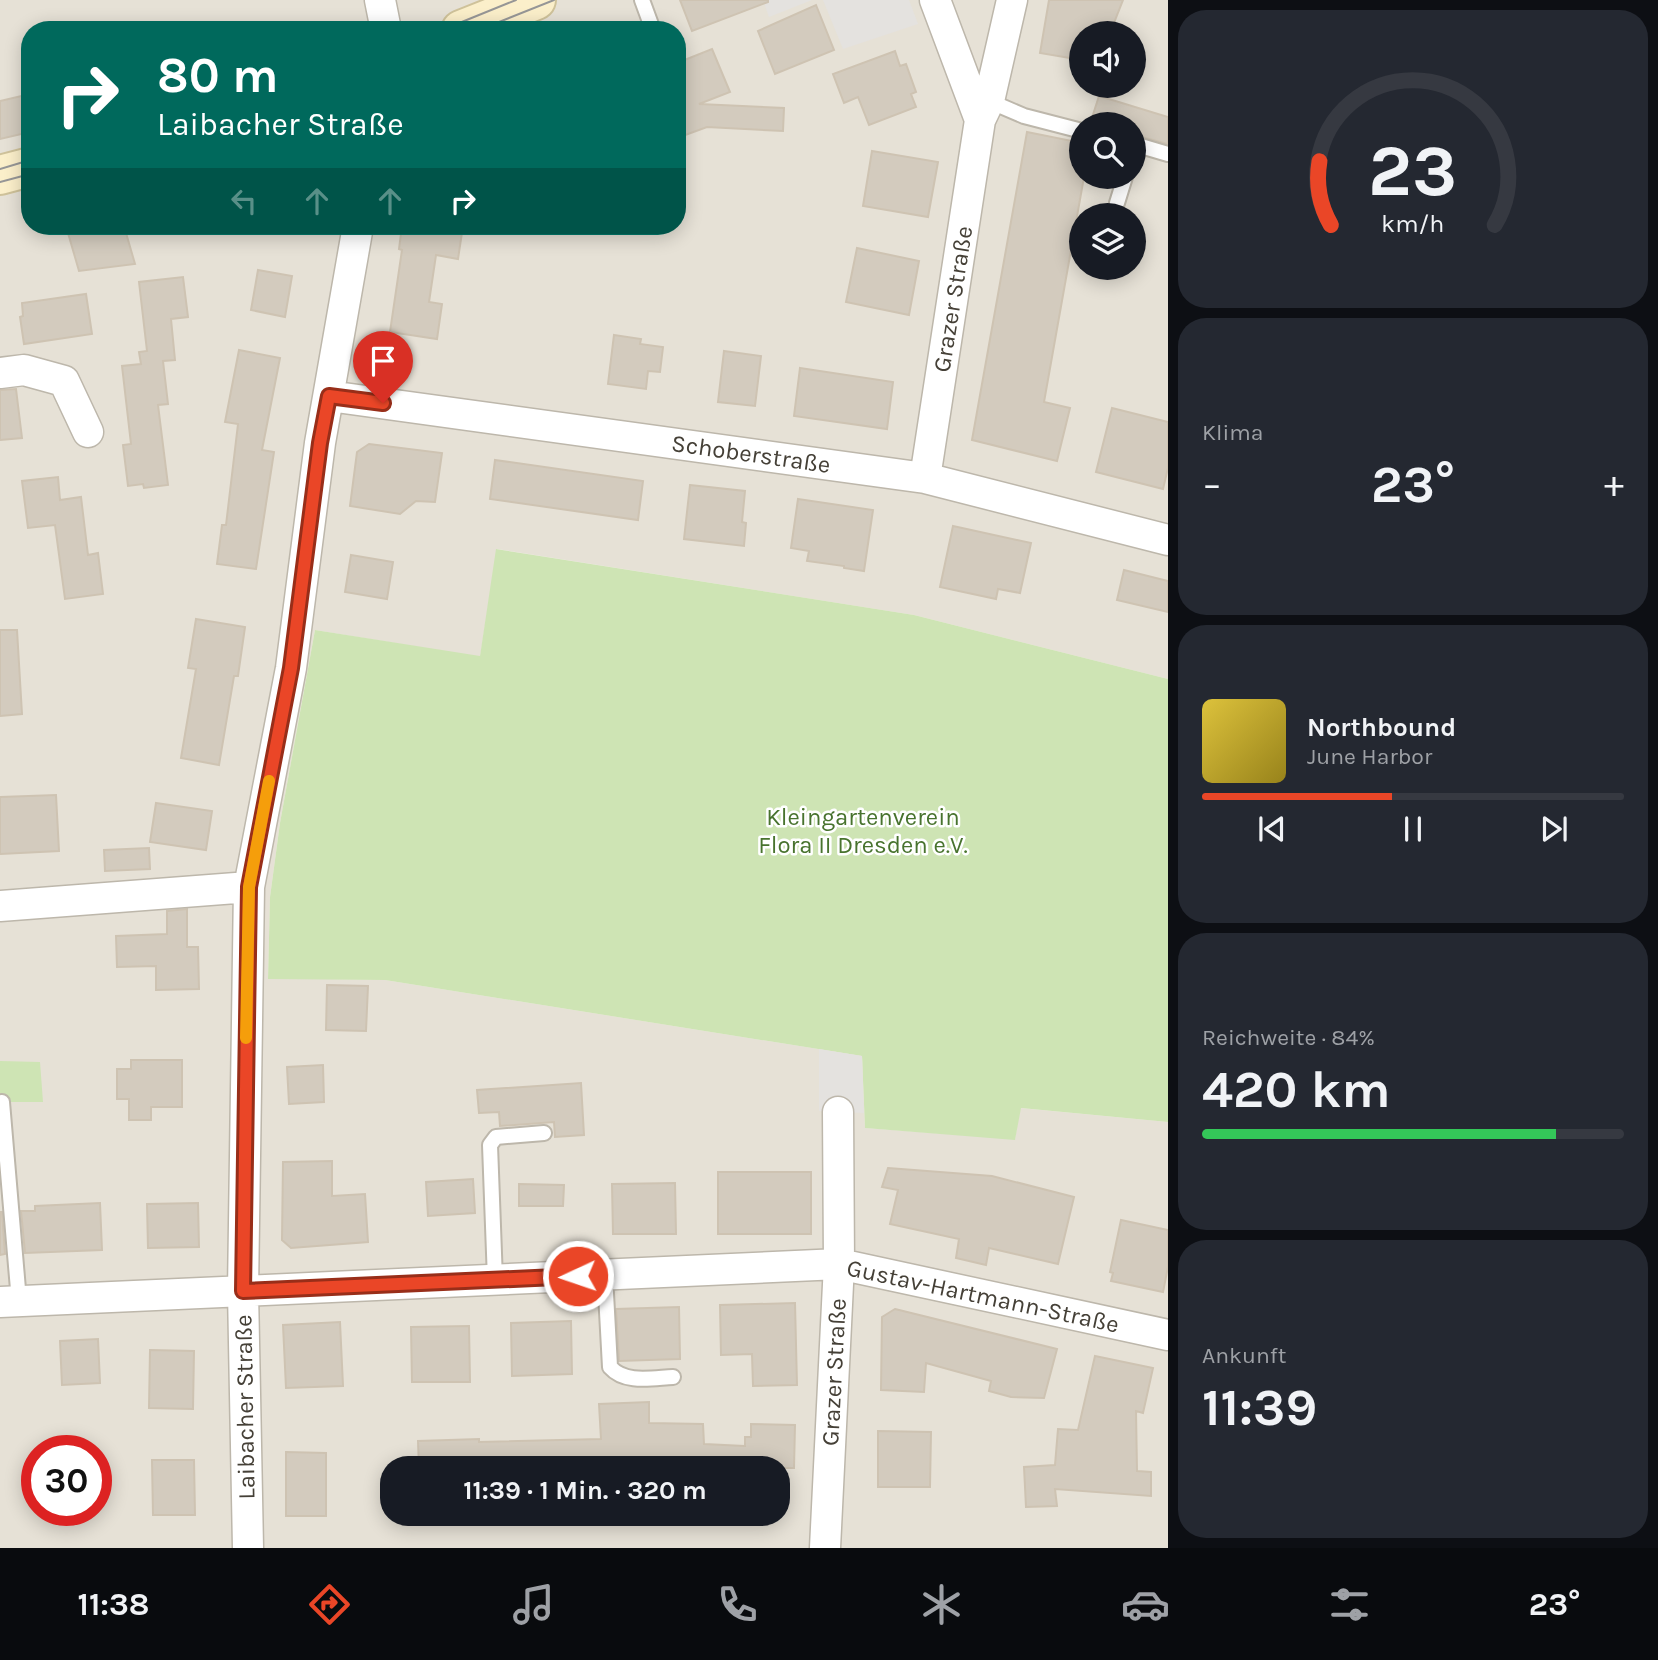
<!DOCTYPE html>
<html lang="de">
<meta charset="utf-8">
<style>
body{margin:0;font-family:Karla,sans-serif;background:#242831;color:#f1f3f6;height:100vh;display:flex;flex-direction:column;font-size:26px;white-space:nowrap}
*{box-sizing:border-box;margin:0}
p{font-size:23px;color:#9ea1a6}
.icon{flex:none;width:38px;height:38px;fill:none;stroke:currentColor;stroke-width:2;stroke-linecap:round;stroke-linejoin:round}
.map{position:relative;flex:1;overflow:hidden}
.sheet{display:flex;flex-direction:column;gap:10px;padding:10px;background:#0d0f14;width:490px}
.sheet>*{flex:none}
.hud{position:absolute;left:21px;top:21px;width:665px;height:214px;border-radius:28px;box-shadow:0 4px 18px #0003;background:#00695c;color:#fff;overflow:hidden}
.controls{position:absolute;left:1069px;top:21px;display:grid;gap:14px}
.controls a{display:grid;place-items:center;width:77px;height:77px;border-radius:50%;background:#171b24;box-shadow:0 4px 18px #0003;font-size:35px}
.speed{position:absolute;left:21px;top:1435px;display:flex;gap:14px;font-size:35px;font-weight:700;text-align:center}
.speed>*{display:grid;place-content:center;width:91px;height:91px;border-radius:50%;background:#171b24;box-shadow:0 4px 18px #0003;line-height:1}
.speed .limit{border:10px solid #d22;background:#fff;color:#111}
.pin{position:absolute;display:grid;place-items:center;width:60px;height:60px;color:#fff;margin:-72px -30px;border-radius:50% 50% 50% 0;rotate:-45deg;box-shadow:0 0 7px #0007}
.pin .icon{rotate:45deg}
.me{position:absolute;width:77px;margin:-38px;rotate:267deg;stroke-linejoin:round;filter:drop-shadow(0 0 5px #0008)}
.turn{display:flex;align-items:center;gap:24px;height:147px;padding:0 21px;font-size:32px}
.turn .icon{width:91px;height:91px;stroke-width:2.5}
.turn b{display:block;font-size:49px;line-height:60px}
.lanes{display:flex;align-items:center;height:66px;padding:0 21px;background:#0003;justify-content:center;gap:35px;direction:ltr}
.lanes .off{opacity:.35}
.big{font-size:52px;font-weight:700;line-height:1.1}
.sheet .widget{flex:1;display:flex;flex-direction:column;justify-content:center;gap:10px;min-width:0;padding:0 24px;border-radius:28px;background:#242831}
.sheet .dial{align-items:center;gap:0}
.dial svg{height:182px;overflow:visible;fill:none;stroke:#363941;stroke-width:7;stroke-linecap:round;text-anchor:middle}
.dial text{fill:#f1f3f6;stroke:none}
.song{display:flex;align-items:center;gap:21px}
.cover{width:84px;height:84px;border-radius:10px;background:linear-gradient(135deg,hsl(50 70% 55%),hsl(50 70% 35%))}
.played{height:7px;border-radius:4px;background:linear-gradient(90deg,#ea4627 45%,#363941 45%)}
.keys{display:flex;justify-content:space-around;direction:ltr}
.heat{display:flex;justify-content:space-between;align-items:center;font-size:38px;direction:ltr}
.charge{height:10px;border-radius:5px;background:linear-gradient(90deg,#34c759 84%,#363941 0)}
.trip{position:absolute;left:380px;top:1456px;width:410px;height:70px;border-radius:28px;background:#171b24;box-shadow:0 4px 18px #0003;font-weight:700;line-height:70px;text-align:center}
.menu{display:flex;height:112px;justify-content:space-around;align-items:center;background:#090b0e;color:#9ea1a6}
.menu .icon{width:49px;height:49px}
.menu .selected{color:#ea4627}
.menu b{font-size:32px;color:#f1f3f6}
main{display:flex;flex:1;min-height:0}
.map>svg:first-child{display:block}
.residential{fill:#e6e1d6;fill-rule:evenodd}
.green{fill:#cee4b4}
.parking{fill:#e4e2df}
.building{fill:#d3cbbe;stroke:#cec3b2;stroke-width:2}
.lines{fill:none;stroke-linecap:round;stroke-linejoin:round}
.lane-casing{stroke:#bdb7ab;stroke-width:18}
.street-casing{stroke:#bdb7ab;stroke-width:33}
.secondary-casing{stroke:#cfc29a;stroke-width:42}
.lane{stroke:#fff;stroke-width:14}
.street{stroke:#fff;stroke-width:30}
.secondary{stroke:#fbefca;stroke-width:38}
.tram{stroke:#969696;stroke-width:2}
.route-casing{stroke:#982e19;stroke-width:18}
.route{stroke:#ea4627;stroke-width:12}
.slow{stroke:#f59e0b;stroke-width:12}
.labels{text-anchor:middle;dominant-baseline:central;stroke-width:5;stroke-linejoin:round;paint-order:stroke}
.street-label{font-size:24px;fill:#454037;stroke:#fff}
.park-label{font-size:24px;fill:#48732e;stroke:#fff}
</style>
<main>
<div class="map">
<svg width="1168" height="1548" viewBox="0 0 1168 1548">
<rect width="100%" height="100%" fill="#f3efe8"/>
<path class="residential" d="M0,0H1168V679L914,615L497,549L480,657L315,630L280,823L270,897L268,978L385,980L862,1056L865,1128L1015,1139L1020,1108L1168,1122V1548H0ZM30,30H677V226H30ZM1082,33H1134V86H1082ZM1082,124H1134V177H1082ZM1082,215H1134V268H1082ZM37,1451H96V1510H37ZM392,1468H777V1514H392Z"/>
<path class="green" d="M496,549L914,615L1168,679V1122L1021,1108L1015,1140L865,1128L862,1056L385,980L268,979L270,897L280,823L315,630L480,656Z
M0,1061L40,1062L43,1102H0Z"/>
<path class="parking" d="M763,0H812L769,17Z
M823,0H909L918,24L843,49Z
M819,1049L862,1056L864,1113L819,1111Z"/>
<path class="building" d="M680,0H768V2L692,31Z
M1049,0H1123L1110,33H1082V60L1040,53Z
M816,5L834,50L775,74L758,31Z
M712,49L730,92L699,104L784,108L783,131L707,127L677,138V63Z
M895,51L900,66L906,64L916,92L911,94L916,107L869,125L858,97L844,103L833,74Z
M30,94V132L0,139V101Z
M1099,96L1168,117V144L1134,135V124H1090Z
M1027,132L1082,143V177H1084L1044,402L1070,408L1057,461L972,440Z
M872,151L938,162L928,217L863,206Z
M66,226H124L135,264L79,271Z
M402,226H463L458,259L436,255L429,302L442,304L437,339L390,332L402,250L399,249Z
M857,248L919,261L909,315L846,302Z
M258,270L292,276L285,317L251,310Z
M183,277L188,317L171,319L175,360L163,361L168,404L158,405L168,485L144,488L143,484L128,486L123,445L131,444L122,366L141,364L139,352L147,351L139,282Z
M86,294L92,334L24,344L20,317L23,316L22,303Z
M614,335L641,339L640,344L663,347L660,372L648,371L646,389L608,384Z
M239,350L280,358L262,450L274,452L256,569L217,564L222,525H226L238,424L225,422Z
M724,351L761,356L755,406L718,402Z
M800,368L893,382L887,429L794,416Z
M16,389L22,438L0,440V390Z
M1112,408L1168,422V468L1163,489L1096,472Z
M369,444L442,453L435,502L416,501L400,514L350,506L357,452Z
M495,460L643,481L638,520L490,499Z
M58,477L60,500L81,497L88,555L98,553L103,594L65,599L55,525L28,528L22,481Z
M690,485L745,491L742,522L746,523L744,546L684,539Z
M798,499L873,510L864,571L844,568V566L807,561L809,551L791,548Z
M953,526L1031,543L1020,593L998,589L996,599L940,587Z
M351,555L393,562L387,599L345,592Z
M1124,570L1168,581V612L1117,600Z
M196,619L245,627L238,676H234L219,765L181,758L196,669L188,668Z
M0,630H17L22,714L0,716Z
M56,795L59,851L0,854V797Z
M156,803L212,811L206,850L150,842Z
M149,848L150,869L105,871L104,850Z
M187,909V947H198L199,989L156,990V966L117,967L116,936L167,934V911Z
M327,985L368,986L366,1031L326,1030Z
M131,1060H182V1107H151V1120H129V1099H117V1069H131Z
M323,1065L324,1102L289,1104L287,1067Z
M581,1083L584,1135L555,1137L554,1122L500,1126L499,1112L479,1113L477,1090Z
M332,1161V1196L365,1194L368,1242L291,1248L282,1240L283,1162Z
M888,1168L992,1176L1074,1197L1058,1264L989,1248L986,1265L956,1258L959,1239L890,1224L898,1190L882,1187Z
M718,1172H811V1234H718Z
M473,1179L475,1213L428,1216L426,1182Z
M675,1183L676,1234H613L612,1184Z
M519,1184L564,1185L563,1206H519Z
M100,1203L102,1250L25,1253L21,1211H35V1206Z
M198,1203L199,1247L148,1248L147,1204Z
M0,1212H2L5,1254L0,1255Z
M1121,1220L1168,1230V1267L1163,1292L1111,1281L1113,1273L1110,1272Z
M795,1303L797,1385L753,1386L752,1354L721,1355L720,1305Z
M679,1307L680,1359L619,1361L616,1309Z
M895,1309L1057,1349L1044,1398L1011,1397L989,1391L991,1381L926,1363L924,1392L881,1390L882,1317Z
M571,1321L572,1374L512,1376L511,1323Z
M340,1322L343,1386L286,1388L283,1325Z
M469,1326L470,1382H412L411,1327Z
M98,1339L100,1383L62,1385L60,1341Z
M150,1350L194,1351L193,1409L149,1408Z
M1095,1356L1153,1368L1143,1413L1136,1411L1137,1471L1151,1472V1496L1055,1489L1057,1506L1026,1507L1024,1467L1055,1465L1058,1429L1078,1430Z
M649,1402V1423L703,1424L704,1444L745,1446V1437H751V1424L795,1425L794,1468H621V1466L419,1468L418,1441L479,1439V1442L601,1439L599,1404Z
M878,1431L931,1432L930,1487H878Z
M286,1452L326,1453V1516H286Z
M152,1460H194L195,1515H153Z"/>
<g class="lines">
<defs>
<path id="lane" d="M642,0L653,30
M989,101L1024,116L1082,131
M1134,144L1168,154
M1117,203L1125,177
M2,1102L19,1301
M605,1275L610,1367C625,1384 652,1378 673,1377
M495,1280L490,1145L496,1137L544,1133"/>
<path id="street" d="M380,0L386,30
M935,0L980,120
M0,373L24,370L64,381L88,432
M329,396L925,478L1168,540
M925,478L980,120L989,101L1012,0
M0,906L249,887
M0,1302L839,1264L1168,1335
M248,1548L243,1291L249,887L291,668L320,443L358,226
M825,1548L839,1264L838,1112"/>
<path id="secondary" d="M461,30L536,0
M0,175L30,167"/>
</defs>
<use href="#lane" class="lane-casing"/>
<use href="#street" class="street-casing"/>
<use href="#secondary" class="secondary-casing"/>
<use href="#lane" class="lane"/>
<use href="#street" class="street"/>
<use href="#secondary" class="secondary"/>
<path class="tram" d="M442,30L516,0
M479,30L554,0
M0,169L30,160
M0,182L30,174"/>
</g>
<g class="lines">
<defs>
<path id="route" d="M383,403L329,396L320,443L291,668L249,887L243,1291L578,1276"/>
</defs>
<use href="#route" class="route-casing"/>
<use href="#route" class="route"/>
<path class="slow" d="M246,1038L249,887L269,781"/>
</g>
<g class="labels">
<g class="street-label">
<text transform="translate(953 299) rotate(-81)">Grazer Straße</text>
<text transform="translate(751 454) rotate(8)">Schoberstraße</text>
<text transform="translate(983 1296) rotate(12)">Gustav-Hartmann-Straße</text>
<text transform="translate(834 1372) rotate(-87)">Grazer Straße</text>
<text transform="translate(245 1407) rotate(-91)">Laibacher Straße</text>
</g>
<g class="park-label">
<text x="863" y="817">Kleingartenverein<tspan x="863" dy="28">Flora II Dresden e.V.</tspan></text>
</g>
</g>
</svg>
<div class="controls">
<a><svg class="icon" aria-label="sound" viewBox="0 0 24 24"><path d="M4 9h4l5-4v14l-5-4H4zM17 9q2 3 0 6"/></svg></a>
<a><svg class="icon" aria-label="search" viewBox="0 0 24 24"><circle cx="10" cy="10" r="6"/><path d="M15 15l6 6"/></svg></a>
<a><svg class="icon" aria-label="layers" viewBox="0 0 24 24"><path d="M12 4l9 5-9 5-9-5zM3 14l9 5 9-5"/></svg></a>
</div>
<div class="speed"><div class="limit">30</div></div>
<div class="pin" style="left:383px;top:403px;background:#d93025"><svg class="icon" aria-label="arrive" viewBox="0 0 24 24"><path d="M6 21V4h12l-3 4 3 4H6"/></svg></div>
<svg class="me" style="left:578px;top:1276px" viewBox="-20 -20 40 40"><circle r="17" fill="#ea4627" stroke="#fff" stroke-width="3"/><path d="M0-11L8 9 0 5-8 9z" fill="#fff"/></svg>
<div class="trip">11:39 · 1 Min. · 320 m</div>
<div class="hud">
<div class="turn"><svg class="icon" aria-label="right" viewBox="0 0 24 24"><path d="M7 20v-9h11M14 6l5 5-5 5"/></svg><div><b>80 m</b>Laibacher Straße</div></div>
<div class="lanes"><svg class="icon off" aria-label="left" viewBox="0 0 24 24"><path d="M17 20v-9H6M10 6l-5 5 5 5"/></svg><svg class="icon off" aria-label="ahead" viewBox="0 0 24 24"><path d="M12 20V5M6 11l6-6 6 6"/></svg><svg class="icon off" aria-label="ahead" viewBox="0 0 24 24"><path d="M12 20V5M6 11l6-6 6 6"/></svg><svg class="icon" aria-label="right" viewBox="0 0 24 24"><path d="M7 20v-9h11M14 6l5 5-5 5"/></svg></div>
</div>
</div>
<section class="sheet">
<div class="widget dial"><svg viewBox="0 0 100 80">
<path d="M14 69A42 42 0 1 1 86 69"/>
<path d="M14 69A42 42 0 0 1 9 41" stroke="#ea4627"/>
<text x="50" y="56" font-size="32" font-weight="700">23</text>
<text x="50" y="72" font-size="11">km/h</text>
</svg></div>
<div class="widget"><p>Klima</p>
<div class="heat"><a>−</a><b class="big">23°</b><a>+</a></div>
</div>
<div class="widget">
<div class="song"><i class="cover"></i><div><b>Northbound</b><p>June Harbor</p></div></div>
<div class="played"></div>
<div class="keys"><svg class="icon" aria-label="previous" viewBox="0 0 24 24"><path d="M18 5L8 12l10 7zM5 5v14"/></svg><svg class="icon" aria-label="pause" viewBox="0 0 24 24"><path d="M8 5v14M16 5v14"/></svg><svg class="icon" aria-label="next" viewBox="0 0 24 24"><path d="M6 5l10 7-10 7zM19 5v14"/></svg></div>
</div>
<div class="widget"><p>Reichweite · 84%</p><b class="big">420 km</b><div class="charge"></div></div>
<div class="widget"><p>Ankunft</p><b class="big">11:39</b></div>
</section>
</main>
<nav class="menu">
<b>11:38</b>
<svg class="icon selected" aria-label="directions" viewBox="0 0 24 24"><path d="M12 3l9 9-9 9-9-9zM9 14v-3h6M13 9l2 2-2 2"/></svg>
<svg class="icon" aria-label="music" viewBox="0 0 24 24"><path d="M9 18V5l10-2v13"/><circle cx="6" cy="18" r="3"/><circle cx="16" cy="16" r="3"/></svg>
<svg class="icon" aria-label="phone" viewBox="0 0 24 24"><path d="M5 4h4l2 5-3 2q2 4 5 5l2-3 5 2v4C11 20 4 13 5 4z"/></svg>
<svg class="icon" aria-label="climate" viewBox="0 0 24 24"><path d="M12 3v18M4 7l16 10M4 17L20 7"/></svg>
<svg class="icon" aria-label="car" viewBox="0 0 24 24"><path d="M5 17H2v-5l4-1 3-4h7l3 4 3 1v5h-3M9 17h6M6 11h13"/><circle cx="7" cy="17" r="2"/><circle cx="17" cy="17" r="2"/></svg>
<svg class="icon" aria-label="filters" viewBox="0 0 24 24"><path d="M4 7h16M4 17h16"/><circle cx="9" cy="7" r="2"/><circle cx="15" cy="17" r="2"/></svg>
<b>23°</b>
</nav>
